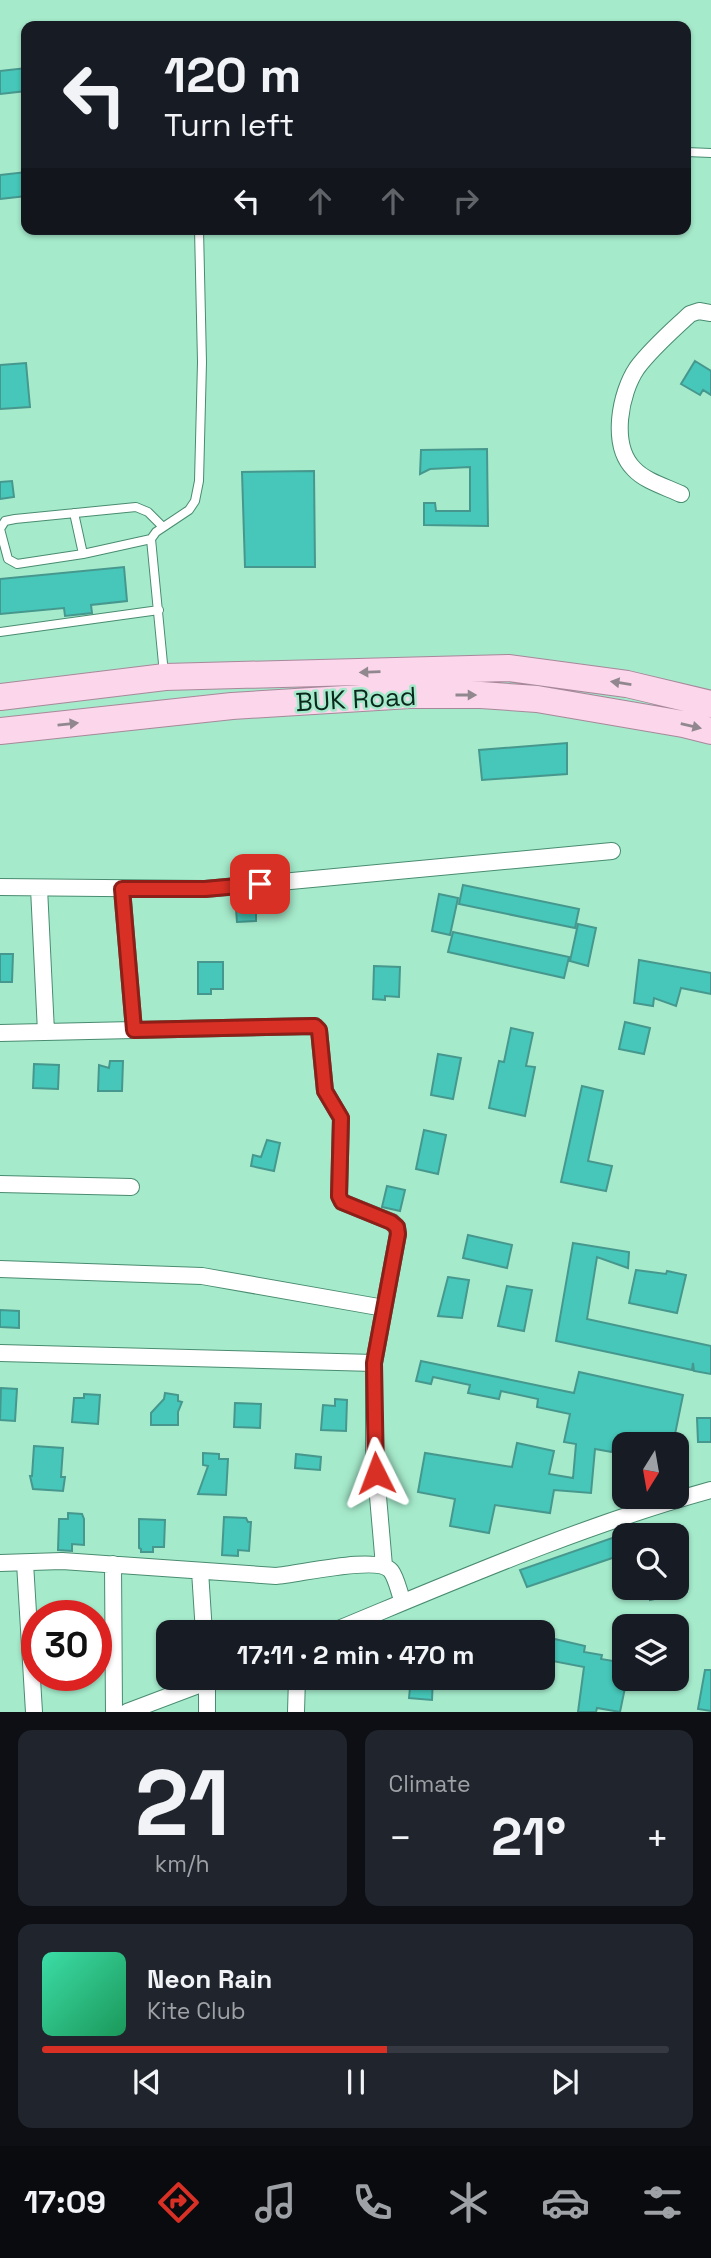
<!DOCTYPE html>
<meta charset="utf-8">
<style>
body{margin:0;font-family:"Space Grotesk",sans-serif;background:#20242c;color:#f1f3f6;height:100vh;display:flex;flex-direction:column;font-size:26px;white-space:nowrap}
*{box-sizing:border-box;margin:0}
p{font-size:23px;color:#9ea1a6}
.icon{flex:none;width:38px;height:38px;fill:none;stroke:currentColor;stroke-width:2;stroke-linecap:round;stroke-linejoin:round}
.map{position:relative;height:1712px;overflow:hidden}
.details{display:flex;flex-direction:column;gap:18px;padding:18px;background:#0d0f14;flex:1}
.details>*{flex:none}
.hud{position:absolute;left:21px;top:21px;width:670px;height:214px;border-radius:14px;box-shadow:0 2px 5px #0004;background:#171b24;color:#f1f3f6;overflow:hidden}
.needle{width:46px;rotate:191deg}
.fabs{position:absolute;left:612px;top:1432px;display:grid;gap:14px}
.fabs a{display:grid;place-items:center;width:77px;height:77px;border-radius:14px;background:#171b24;box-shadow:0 2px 5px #0004;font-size:35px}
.speed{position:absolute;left:21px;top:1600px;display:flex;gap:14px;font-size:35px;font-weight:700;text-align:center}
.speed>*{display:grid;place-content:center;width:91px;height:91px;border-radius:50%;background:#171b24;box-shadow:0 2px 5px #0004;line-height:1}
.speed .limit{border:10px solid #d22;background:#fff;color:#111}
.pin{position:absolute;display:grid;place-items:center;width:60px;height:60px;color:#fff;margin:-30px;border-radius:14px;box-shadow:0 4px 10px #0006}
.me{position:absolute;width:77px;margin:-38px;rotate:357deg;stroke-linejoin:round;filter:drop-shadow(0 0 5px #0008)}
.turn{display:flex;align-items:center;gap:24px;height:147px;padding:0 28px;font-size:32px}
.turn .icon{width:91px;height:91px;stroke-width:2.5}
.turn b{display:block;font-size:49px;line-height:60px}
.lanes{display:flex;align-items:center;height:66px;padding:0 28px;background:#0003;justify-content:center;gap:35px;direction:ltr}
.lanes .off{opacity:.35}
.big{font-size:52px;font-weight:600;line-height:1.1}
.details .card{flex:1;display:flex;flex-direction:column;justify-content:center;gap:10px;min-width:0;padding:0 24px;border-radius:14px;background:#20242c}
.details .dial{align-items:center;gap:0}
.dial b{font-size:91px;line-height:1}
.song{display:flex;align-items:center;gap:21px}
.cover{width:84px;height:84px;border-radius:10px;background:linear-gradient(135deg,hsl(160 70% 55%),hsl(150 70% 35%))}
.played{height:7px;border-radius:4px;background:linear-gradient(90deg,#d93025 55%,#363941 55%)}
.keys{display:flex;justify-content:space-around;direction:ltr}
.heat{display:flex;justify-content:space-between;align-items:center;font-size:38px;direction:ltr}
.details .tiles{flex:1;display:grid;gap:18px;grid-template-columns:1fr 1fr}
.card:last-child{grid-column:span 2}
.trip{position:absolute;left:156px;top:1620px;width:399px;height:70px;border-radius:14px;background:#171b24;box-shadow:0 2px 5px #0004;font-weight:600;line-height:70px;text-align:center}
.tabs{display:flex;height:112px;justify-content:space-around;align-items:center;background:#090b0e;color:#9ea1a6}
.tabs .icon{width:49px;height:49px}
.tabs .on{color:#d93025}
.tabs b{font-size:32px;color:#f1f3f6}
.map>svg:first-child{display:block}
.building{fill:#46c7b9;stroke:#46988e;stroke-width:2}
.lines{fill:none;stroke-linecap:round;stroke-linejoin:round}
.lane-casing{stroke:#498c70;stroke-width:10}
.street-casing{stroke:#498c70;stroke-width:18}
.primary-casing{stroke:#a7889a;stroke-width:28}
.lane{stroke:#fff;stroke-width:8}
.street{stroke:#fff;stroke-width:16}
.primary{stroke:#fcd6eb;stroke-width:26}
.oneway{fill:#90888e}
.route-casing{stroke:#8d1f18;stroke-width:18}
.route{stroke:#d93025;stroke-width:12}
.labels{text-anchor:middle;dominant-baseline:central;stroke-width:5;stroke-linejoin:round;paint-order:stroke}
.street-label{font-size:26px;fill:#0c291d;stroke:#a5eacb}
</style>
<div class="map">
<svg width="711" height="1712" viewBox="0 0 711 1712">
<rect width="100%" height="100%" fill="#a5eacb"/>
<path class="building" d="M26,68V91L0,94V71Z
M26,172V196L0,199V175Z
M695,361L711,371V395L703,390L700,395L681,384Z
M26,363L30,407L0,409V365Z
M487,449L488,526L424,525V503H435L436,511H470V467L430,469L420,474L421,450Z
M314,471L315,567H245L242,472Z
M12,481L14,497L0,499V482Z
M124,567L127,601L91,605L92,613L65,616L64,608L0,614V579Z
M567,743V774L482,780L479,750Z
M463,885L579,909L575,928L459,904Z
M439,894L458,898L450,935L432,931Z
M236,909H256V921L237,922Z
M578,924L596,928L588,966L570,961Z
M453,932L569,957L564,978L448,952Z
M0,954H13L12,982H0Z
M639,960L711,973V994L681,988L676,1006L654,998L653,1006L634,1003Z
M198,962H223V989H211V994H198Z
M374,966L400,967L399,997L385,996V1000L373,999Z
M625,1022L650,1028L644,1054L619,1049Z
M511,1028L533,1033L526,1066L535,1067L525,1116L489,1108L499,1061L504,1062Z
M438,1054L461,1058L453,1099L431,1095Z
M110,1061H123L122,1091H98L99,1065L109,1068Z
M34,1064L59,1065L58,1089L33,1088Z
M582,1086L603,1091L588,1161L612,1166L606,1191L561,1182Z
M424,1130L446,1135L438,1174L416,1169Z
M267,1140L280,1143L274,1171L251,1166L253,1155L261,1157Z
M387,1186L405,1190L400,1211L382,1207Z
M468,1235L512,1245L507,1268L463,1258Z
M573,1243L629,1252L628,1268L597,1257L587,1319L711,1346V1374L694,1371L693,1363L692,1370L556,1341Z
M636,1270L666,1274L667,1271L686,1275L677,1313L629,1303Z
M448,1277L469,1280L462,1318L438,1316Z
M507,1286L532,1290L524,1331L498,1326Z
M0,1310L19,1311V1328L0,1327Z
M421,1361L574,1393L579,1372L683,1395L673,1444H613L612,1452L595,1449L591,1493L554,1490L550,1513L495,1505L489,1533L450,1526L455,1499L418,1492L425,1453L512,1467L517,1443L554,1451L549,1474L573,1478L576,1444L564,1442L570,1414L537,1407L538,1399L501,1391L499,1399L468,1393L470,1385L433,1377L431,1384L416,1381Z
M1,1388L17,1389L15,1421L0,1420Z
M165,1393L178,1395V1401L182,1402L178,1412V1425H151V1413L164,1399Z
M84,1394L100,1395L98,1424L72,1422L74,1398H84Z
M335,1399L347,1400L346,1431L321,1430L323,1405L335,1406Z
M235,1403L261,1404L260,1428L234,1427Z
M697,1418H711V1442H698Z
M34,1446L63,1448L61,1477H65L63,1491L33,1489L30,1476H32Z
M203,1453L219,1454V1459H228L226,1495L198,1494L208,1466L203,1465Z
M296,1454L321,1457L320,1470L295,1468Z
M68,1513L82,1514L84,1519V1545L72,1544V1551L58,1550L59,1519H68Z
M224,1517L246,1518L248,1522H251L249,1551L238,1550V1556L222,1555Z
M139,1519L165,1520L164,1547H153V1552H141V1549L139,1548Z
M615,1537L621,1555L527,1587L520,1570Z
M647,1587H687V1592L650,1600Z
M542,1636L585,1646L584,1652L602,1655L601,1659L625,1663V1678H627L620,1712L597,1708L596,1712H578L584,1667L542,1659Z
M705,1670H711V1711L698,1709Z
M411,1678H433L432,1700L409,1698Z"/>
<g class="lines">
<defs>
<path id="lane" d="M686,152L711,153
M74,513L83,554
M151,539L83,554L17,564L8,559L0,529L5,521L15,519L136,507L148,512L163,527
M0,632L159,610
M164,674L151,539L156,532L189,510L195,501L199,481L202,362L199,229"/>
<path id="street" d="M681,494C666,487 645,481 634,469C610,445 620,393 637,368C652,348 672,331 690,314L699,311L711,313
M0,887L205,889L612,851
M39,888L46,1032
M122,889L134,1030
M0,1033L315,1026L319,1030L325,1091L341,1118L339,1196L342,1202L392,1222L397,1227L398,1234L374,1363V1450L384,1566
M0,1184L131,1187
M0,1269L202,1276L384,1308
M0,1353L374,1363
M0,1563L62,1561L276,1576C297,1575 378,1554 391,1571C397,1579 399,1593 403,1602
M25,1563L34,1712
M113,1564L114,1712
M200,1571L204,1633
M329,1633C455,1581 580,1526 711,1490
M127,1712L217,1678
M207,1712V1678
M296,1712L297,1678"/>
<path id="primary" d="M0,697L165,677L508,668L627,684L711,704
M0,731L232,706L410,695H481L537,699L683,724L711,731"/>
</defs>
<use href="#lane" class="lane-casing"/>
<use href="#street" class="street-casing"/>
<use href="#primary" class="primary-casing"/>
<use href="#lane" class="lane"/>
<use href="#street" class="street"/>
<use href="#primary" class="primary"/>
</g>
<defs><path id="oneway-solid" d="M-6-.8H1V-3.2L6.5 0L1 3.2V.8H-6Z" transform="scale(1.75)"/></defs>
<g class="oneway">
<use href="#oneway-solid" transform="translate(370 672) rotate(178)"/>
<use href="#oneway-solid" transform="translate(621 683) rotate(-171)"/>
<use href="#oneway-solid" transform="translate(466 695)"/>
<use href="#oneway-solid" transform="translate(68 724) rotate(-6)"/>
<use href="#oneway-solid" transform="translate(691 726) rotate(13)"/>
</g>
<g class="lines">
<defs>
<path id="route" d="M260,884L205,889H122L134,1030L315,1026L319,1030L325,1091L341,1118L339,1196L342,1202L391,1222L397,1227L398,1234L374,1363L376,1473"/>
</defs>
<use href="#route" class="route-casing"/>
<use href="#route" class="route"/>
</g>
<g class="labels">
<g class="street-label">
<text transform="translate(356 699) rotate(-3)">BUK Road</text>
</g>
</g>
</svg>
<div class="fabs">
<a><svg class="needle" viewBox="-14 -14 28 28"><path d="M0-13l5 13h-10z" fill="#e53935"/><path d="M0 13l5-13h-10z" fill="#9ea1a6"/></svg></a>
<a><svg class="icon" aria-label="search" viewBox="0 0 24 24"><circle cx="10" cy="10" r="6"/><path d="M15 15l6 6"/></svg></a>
<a><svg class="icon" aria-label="layers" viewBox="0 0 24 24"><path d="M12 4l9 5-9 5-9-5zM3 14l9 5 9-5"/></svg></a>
</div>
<div class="speed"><div class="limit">30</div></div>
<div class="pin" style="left:260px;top:884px;background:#d93025"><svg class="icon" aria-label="arrive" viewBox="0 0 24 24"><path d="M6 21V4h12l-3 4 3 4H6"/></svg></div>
<svg class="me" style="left:376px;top:1473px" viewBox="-20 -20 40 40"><path d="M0-17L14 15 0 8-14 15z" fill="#d93025" stroke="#fff" stroke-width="4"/></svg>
<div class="trip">17:11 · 2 min · 470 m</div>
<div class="hud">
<div class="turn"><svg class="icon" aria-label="left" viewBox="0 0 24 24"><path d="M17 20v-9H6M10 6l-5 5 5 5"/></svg><div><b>120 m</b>Turn left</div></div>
<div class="lanes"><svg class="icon" aria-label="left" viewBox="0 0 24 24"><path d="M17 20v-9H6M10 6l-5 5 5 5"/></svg><svg class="icon off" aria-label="ahead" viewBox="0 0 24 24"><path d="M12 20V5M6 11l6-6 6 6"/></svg><svg class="icon off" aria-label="ahead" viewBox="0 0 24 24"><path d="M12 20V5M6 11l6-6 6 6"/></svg><svg class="icon off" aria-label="right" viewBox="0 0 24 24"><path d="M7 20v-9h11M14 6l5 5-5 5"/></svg></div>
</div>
</div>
<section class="details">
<div class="tiles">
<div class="card dial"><b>21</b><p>km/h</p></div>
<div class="card"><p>Climate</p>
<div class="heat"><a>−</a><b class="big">21°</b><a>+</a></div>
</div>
<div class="card">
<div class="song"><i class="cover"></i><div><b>Neon Rain</b><p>Kite Club</p></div></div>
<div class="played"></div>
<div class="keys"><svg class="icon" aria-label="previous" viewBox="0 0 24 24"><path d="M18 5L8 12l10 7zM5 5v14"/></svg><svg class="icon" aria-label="pause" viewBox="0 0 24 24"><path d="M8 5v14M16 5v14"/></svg><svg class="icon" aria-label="next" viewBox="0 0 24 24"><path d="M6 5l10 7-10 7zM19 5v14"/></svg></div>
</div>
</div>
</section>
<nav class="tabs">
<b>17:09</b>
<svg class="icon on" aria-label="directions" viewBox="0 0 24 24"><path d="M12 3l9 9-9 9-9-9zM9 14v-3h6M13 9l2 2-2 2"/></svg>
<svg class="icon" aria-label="music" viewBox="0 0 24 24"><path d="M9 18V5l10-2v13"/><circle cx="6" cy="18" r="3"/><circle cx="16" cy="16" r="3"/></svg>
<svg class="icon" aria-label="phone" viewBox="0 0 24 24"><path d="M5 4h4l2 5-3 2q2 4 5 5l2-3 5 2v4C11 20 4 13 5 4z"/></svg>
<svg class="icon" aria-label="climate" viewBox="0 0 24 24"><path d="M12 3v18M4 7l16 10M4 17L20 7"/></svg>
<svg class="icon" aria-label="car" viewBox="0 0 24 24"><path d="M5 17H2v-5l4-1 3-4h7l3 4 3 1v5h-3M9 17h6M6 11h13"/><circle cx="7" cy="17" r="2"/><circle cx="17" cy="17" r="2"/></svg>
<svg class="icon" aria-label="filters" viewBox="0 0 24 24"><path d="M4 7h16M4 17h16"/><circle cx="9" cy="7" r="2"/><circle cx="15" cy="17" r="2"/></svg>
</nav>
